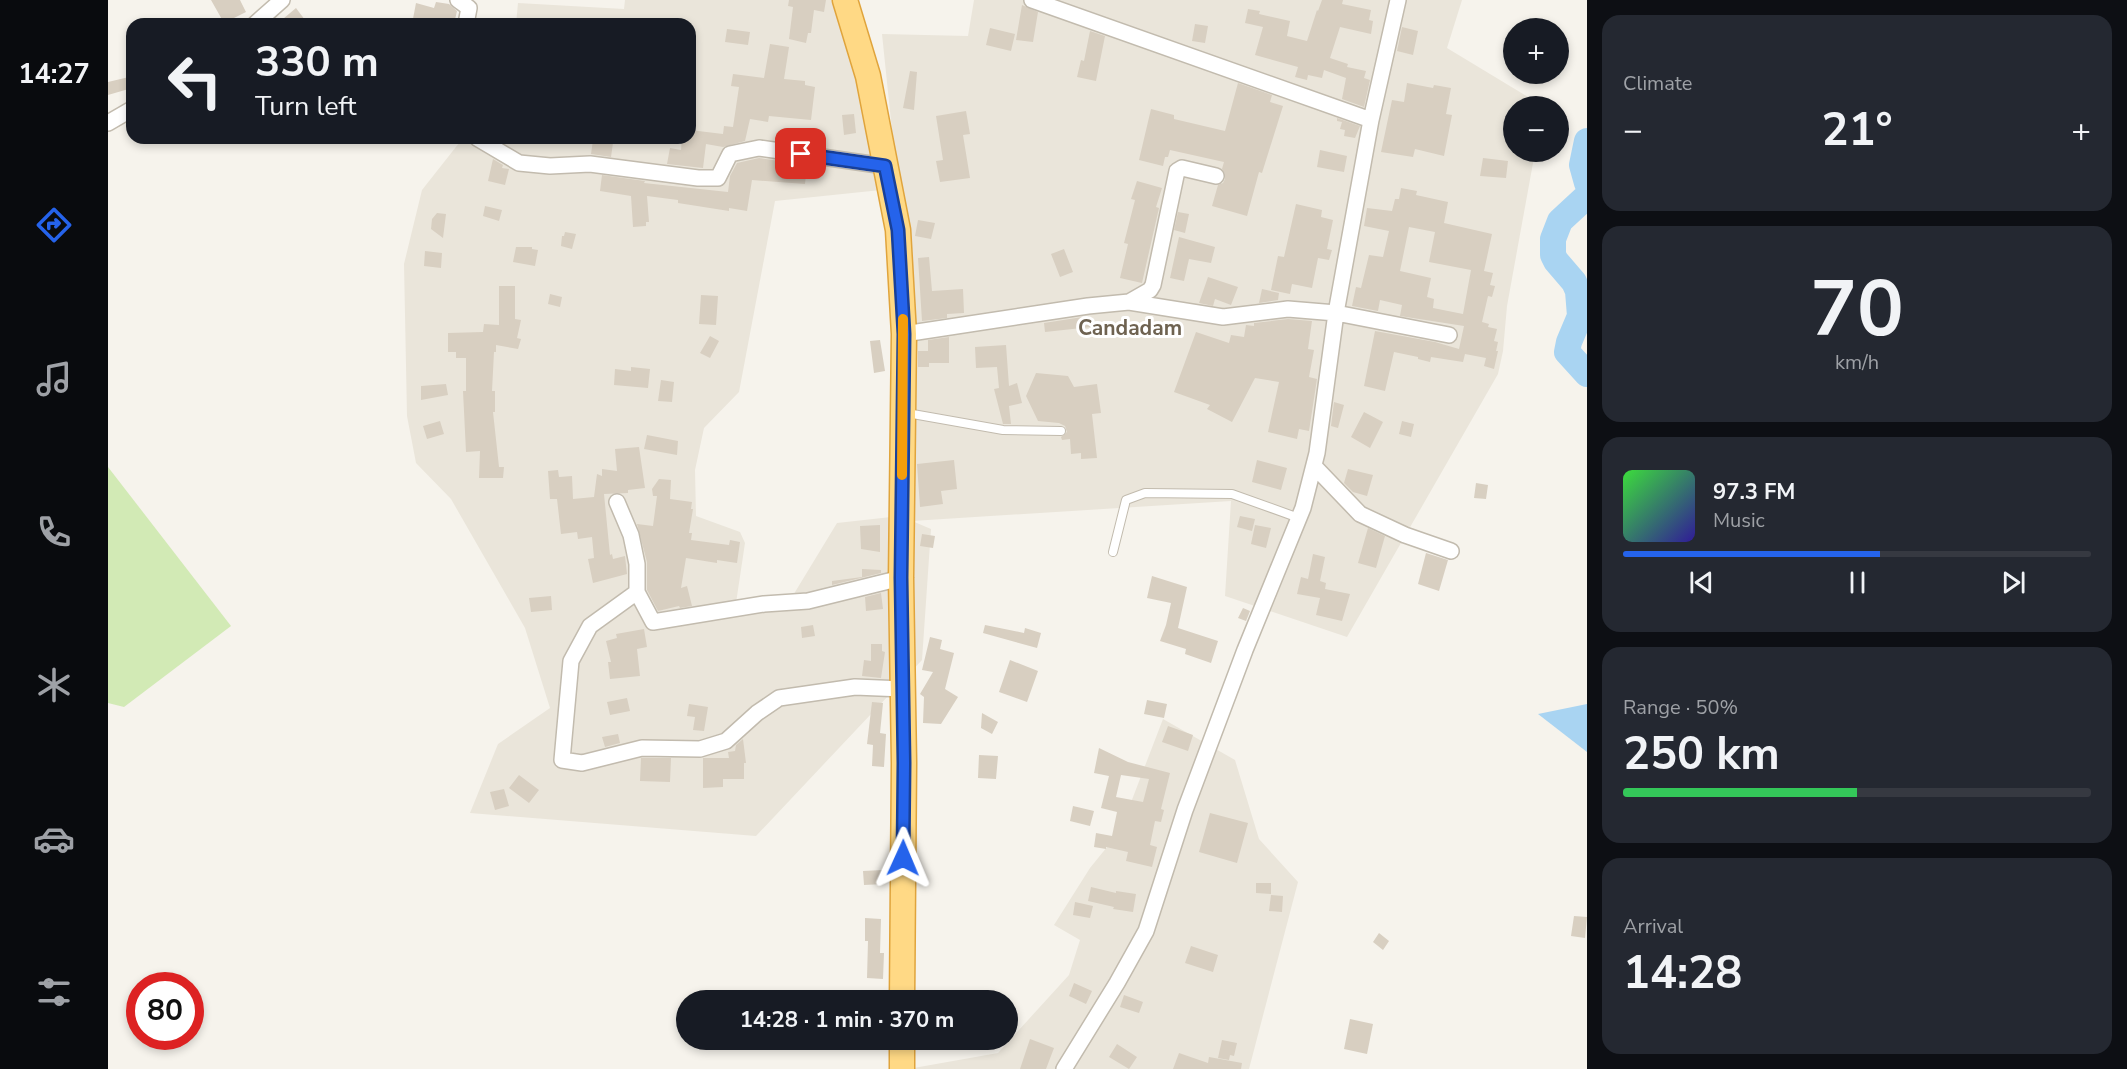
<!DOCTYPE html>
<meta charset="utf-8">
<style>
body{margin:0;font-family:"Nunito Sans",sans-serif;background:#242831;color:#f1f3f6;height:100vh;display:flex;flex-direction:column;font-size:22px;white-space:nowrap}
*{box-sizing:border-box;margin:0}
p{font-size:20px;color:#9ea1a6}
.icon{flex:none;width:33px;height:33px;fill:none;stroke:currentColor;stroke-width:2;stroke-linecap:round;stroke-linejoin:round}
.map{position:relative;flex:1;overflow:hidden}
.details{display:flex;flex-direction:column;gap:15px;padding:15px;background:#0d0f14;width:540px}
.details>*{flex:none}
.top-card{position:absolute;left:18px;top:18px;width:570px;height:126px;border-radius:18px;box-shadow:0 3px 9px #0003;background:#171b24;color:#f1f3f6;overflow:hidden}
.fabs{position:absolute;left:1395px;top:18px;display:grid;gap:12px}
.fabs a{display:grid;place-items:center;width:66px;height:66px;border-radius:50%;background:#171b24;box-shadow:0 3px 9px #0003;font-size:30px}
.speed{position:absolute;left:18px;top:972px;display:flex;gap:12px;font-size:30px;font-weight:700;text-align:center}
.speed>*{display:grid;place-content:center;width:78px;height:78px;border-radius:50%;background:#171b24;box-shadow:0 3px 9px #0003;line-height:1}
.speed .limit{border:9px solid #d22;background:#fff;color:#111}
.pin{position:absolute;display:grid;place-items:center;width:51px;height:51px;color:#fff;margin:-26px;border-radius:12px;box-shadow:0 3px 9px #0006}
.me{position:absolute;width:66px;margin:-33px;rotate:1deg;stroke-linejoin:round;filter:drop-shadow(0 0 4px #0008)}
.turn{display:flex;align-items:center;gap:21px;height:126px;padding:0 30px;font-size:27px}
.turn .icon{width:78px;height:78px;stroke-width:2.5}
.turn b{display:block;font-size:42px;line-height:51px}
.big{font-size:45px;font-weight:700;line-height:1.1}
.details .card{flex:1;display:flex;flex-direction:column;justify-content:center;gap:9px;min-width:0;padding:0 21px;border-radius:18px;background:#242831}
.details .dial{align-items:center;gap:0}
.dial b{font-size:78px;line-height:1}
.song{display:flex;align-items:center;gap:18px}
.cover{width:72px;height:72px;border-radius:9px;background:linear-gradient(135deg,hsl(120 70% 55%),hsl(250 70% 35%))}
.played{height:6px;border-radius:3px;background:linear-gradient(90deg,#2563eb 55%,#363941 55%)}
.keys{display:flex;justify-content:space-around;direction:ltr}
.heat{display:flex;justify-content:space-between;align-items:center;font-size:33px;direction:ltr}
.charge{height:9px;border-radius:4px;background:linear-gradient(90deg,#34c759 50%,#363941 0)}
.trip{position:absolute;left:568px;top:990px;width:342px;height:60px;border-radius:30px;background:#171b24;box-shadow:0 3px 9px #0003;font-weight:700;line-height:60px;text-align:center}
main{display:flex;flex:1;min-height:0}
.tab-bar{display:flex;flex-direction:column;width:108px;justify-content:space-around;align-items:center;background:#090b0e;color:#9ea1a6}
.tab-bar .icon{width:42px;height:42px}
.tab-bar .active{color:#2563eb}
.tab-bar b{font-size:27px;color:#f1f3f6}
.map>svg:first-child{display:block}
.residential{fill:#eae5da}
.green{fill:#d2eab5}
.water{fill:#a9d4f2}
.lines{fill:none;stroke-linecap:round;stroke-linejoin:round}
.river{stroke:#a9d4f2;stroke-width:26}
.building{fill:#d8cfc1;fill-rule:evenodd}
.service-casing{stroke:#c2bbae;stroke-width:10}
.minor-casing{stroke:#c2bbae;stroke-width:18}
.trunk-casing{stroke:#e0a43c;stroke-width:27}
.service{stroke:#fff;stroke-width:8}
.minor{stroke:#fff;stroke-width:15}
.trunk{stroke:#ffd985;stroke-width:24}
.route-casing{stroke:#184099;stroke-width:15}
.route{stroke:#2563eb;stroke-width:10}
.slow{stroke:#f59e0b;stroke-width:10}
.labels{text-anchor:middle;dominant-baseline:central;stroke-width:6;stroke-linejoin:round;paint-order:stroke}
.quarter-label{font-size:21px;font-weight:bold;fill:#6e6250;stroke:#fff}
</style>
<main>
<nav class="tab-bar">
<b>14:27</b>
<svg class="icon active" aria-label="directions" viewBox="0 0 24 24"><path d="M12 3l9 9-9 9-9-9zM9 14v-3h6M13 9l2 2-2 2"/></svg>
<svg class="icon" aria-label="music" viewBox="0 0 24 24"><path d="M9 18V5l10-2v13"/><circle cx="6" cy="18" r="3"/><circle cx="16" cy="16" r="3"/></svg>
<svg class="icon" aria-label="phone" viewBox="0 0 24 24"><path d="M5 4h4l2 5-3 2q2 4 5 5l2-3 5 2v4C11 20 4 13 5 4z"/></svg>
<svg class="icon" aria-label="climate" viewBox="0 0 24 24"><path d="M12 3v18M4 7l16 10M4 17L20 7"/></svg>
<svg class="icon" aria-label="car" viewBox="0 0 24 24"><path d="M5 17H2v-5l4-1 3-4h7l3 4 3 1v5h-3M9 17h6M6 11h13"/><circle cx="7" cy="17" r="2"/><circle cx="17" cy="17" r="2"/></svg>
<svg class="icon" aria-label="filters" viewBox="0 0 24 24"><path d="M4 7h16M4 17h16"/><circle cx="9" cy="7" r="2"/><circle cx="15" cy="17" r="2"/></svg>
</nav>
<div class="map">
<svg width="1479" height="1069" viewBox="0 0 1479 1069">
<rect width="100%" height="100%" fill="#f6f3ec"/>
<path class="residential" d="M517,0H739L773,190L667,201L631,392L596,428L587,470L588,516L632,532L637,543L628,603L684,597L729,523L792,516L805,333L774,34L860,36L866,0H1354L1339,48L1435,106H1406V152H1427L1399,306L1395,351L1390,374L1239,637L1117,596L1123,501L804,521L823,529L814,660L648,836L362,813L390,744L442,708L417,628L343,499L308,463L299,416L296,264L314,190L355,138H582V24H408L410,3L516,9Z
M1055,719L1127,760L1151,839L1190,882L1141,1069H800L890,1053L961,975L972,940L946,925L982,868L1012,831Z"/>
<path class="green" d="M0,467L123,626L16,707L0,703Z"/>
<path class="water" d="M1479,704V752L1430,714Z"/>
<g class="lines">
<path class="river" d="M1479,141L1474,165L1479,183
M1479,196L1452,221L1445,239V255L1448,261L1466,282L1470,291L1472,316L1461,342L1459,352L1479,374"/>
</g>
<path class="building" d="M103,0H132L138,12L116,23Z
M681,0H718L716,12L706,10L703,33H700L698,43L681,39L685,7L680,6Z
M1214,0H1235L1234,4L1263,10L1261,20L1265,21L1263,34L1232,27L1222,58L1240,64L1239,67L1258,71L1256,78L1262,80L1256,107L1234,99L1238,78L1216,70L1214,78L1200,75L1199,80L1187,77L1190,67L1147,55L1155,27L1137,23L1140,9L1152,11L1151,14L1182,21L1179,36L1199,41L1209,10L1210,11Z
M328,2L341,4L349,11L346,24L320,19L319,24H304L308,3L326,8Z
M914,5L930,12L925,42L908,40Z
M188,8L200,24H169Z
M1087,24L1100,26L1097,43L1084,41Z
M1294,27L1310,31L1305,55L1289,51Z
M882,28L907,34L903,51L878,45Z
M619,29L642,32L640,45L617,42Z
M982,31L997,36L988,81L969,77L973,60L976,61Z
M662,44L681,47L676,79L697,81V85L707,87L703,120L661,116L660,122L642,119L637,141L615,147L598,144L595,168L559,164L562,148L573,150L574,138H582V130L615,134L616,126L625,127L631,87L623,86L625,74L656,78Z
M802,71L809,72L806,110L795,108Z
M21,77L24,88L0,95V82Z
M1130,83L1164,95L1162,102L1175,106L1154,173L1151,172L1139,216L1104,206L1110,185L1115,183L1117,179V174L1114,169L1116,162L1062,150L1060,157H1057L1055,166L1031,160L1043,109L1066,115V119L1117,131Z
M1299,83L1325,88L1326,85L1343,88L1338,114L1344,115L1336,156L1307,149L1305,157L1273,152L1284,100L1296,102Z
M858,111L862,134L855,135L862,178L832,182L828,161L835,160L828,116Z
M746,114L748,133L736,135L734,115Z
M1229,118L1252,126L1247,138L1236,136L1237,130L1232,129L1234,122L1229,121Z
M485,140L505,143L503,157L483,154Z
M1212,150L1239,156L1236,172L1209,167Z
M651,158L699,165L697,184L644,180L639,211L621,208V211L570,203V200L539,196L541,222H538V226L525,227L523,196L492,191L494,175L537,181L536,183L620,192L622,176L629,163Z
M1375,158L1400,161L1398,178L1372,176Z
M385,159L395,165L394,168L401,169L397,185L380,181Z
M1029,181L1054,188L1048,207L1051,208L1034,283L1012,278L1020,244L1016,243L1027,200L1023,199Z
M1293,188L1309,191L1308,195L1340,202L1336,223L1384,234L1376,271L1385,273L1382,285L1387,286L1384,297L1380,296L1374,322L1381,324L1380,327L1389,329L1386,341L1390,342L1388,351H1390L1386,369L1376,366L1378,358L1357,354L1355,362L1323,357L1322,362L1310,359V357L1286,352L1277,391L1256,386L1267,331L1327,342L1351,349L1356,326L1292,316L1294,305L1272,300L1270,311L1244,306L1248,287L1253,288L1261,255L1275,257L1281,231L1256,226L1259,208L1284,211L1287,199H1291ZM1301,227L1327,232L1321,262L1363,270L1355,314L1325,308L1326,299L1319,297L1323,278L1292,271Z
M1188,204L1214,210L1213,217L1225,220L1219,249L1224,250L1221,260L1210,258L1204,288L1184,284L1182,294L1163,290L1170,256L1176,257Z
M377,206L394,210L391,221L375,216Z
M1070,212L1081,214L1077,233L1066,230Z
M329,213L338,214L335,238L323,229L324,219Z
M810,220L827,223L823,239L807,236Z
M457,232L468,234L464,249L453,246L454,236H456Z
M1071,237L1107,247L1103,263L1081,259L1076,281L1062,278Z
M408,247H424V249L430,250L427,266L405,262Z
M956,249L965,272L952,277L943,254Z
M317,251L334,253L333,268L316,266Z
M821,257L824,291L855,289L856,313L839,314V318L814,321L810,258Z
M1100,277L1130,287L1123,305L1107,299L1105,306L1091,303Z
M391,286H407V319L413,320L409,338L413,339L410,349L388,345V352H386L384,391H387V412H385L391,467H396L395,478H371L372,451L358,452L355,391H358V358H348V352H340V333L375,332L376,324L391,325Z
M1154,289L1171,293L1170,300L1151,303Z
M442,294L454,297L452,307L440,304Z
M593,295L610,296L608,325L591,324Z
M981,316L983,327L937,332L936,323Z
M1180,319L1204,321L1200,349L1206,350L1201,377L1209,379L1201,431L1191,429L1189,439L1160,432L1171,382L1147,378L1124,422L1099,409L1102,405L1066,392L1088,332L1121,343L1123,335L1136,337L1138,325L1146,326V323Z
M602,336L611,341L602,358L592,353Z
M841,337V363H821V367H810V351H820V340Z
M772,340L777,371L766,373L762,341Z
M898,345L901,386L909,383L914,403L901,406L903,424H895L886,389L891,388L889,367L868,368L867,347Z
M523,367L542,369L540,388L506,385L507,369L523,371Z
M928,373L960,376L966,387L989,384L993,413L984,414L989,458L973,459V453L963,454L962,439L954,440L953,437L959,432L957,426L951,423L930,421L918,396Z
M553,380L566,382L564,402L550,401Z
M338,384L340,395L313,400V386Z
M1226,402L1236,405L1230,428L1223,426Z
M1256,412L1275,422L1262,448L1243,437Z
M332,421L336,434L319,439L315,426Z
M1294,421L1306,424L1303,437L1291,434Z
M539,435L570,441L569,455L536,449Z
M531,447L537,488L520,490V493L496,494L502,555L504,554L505,559L517,556L519,574L485,583L480,559L486,558L484,537L470,539L469,532L453,534L449,499H442L440,471L450,470L451,477L464,476L465,499L486,497L489,474L494,476V469L509,471L507,449Z
M846,460L849,489L833,491L835,504L812,507L809,464Z
M1149,460L1179,468L1173,490L1144,482Z
M1240,469L1265,475L1259,496L1245,492L1236,483Z
M551,479L563,480L562,499L584,502L583,509H585L581,533H584L583,540L621,545L622,540L632,542L629,563L609,560V563L578,558L573,588L579,586L584,606L572,608L571,606L550,611L539,590V562L529,524L545,526L549,496H545L544,489Z
M1368,483L1380,485L1378,499L1366,498Z
M1132,516L1147,519L1144,531L1129,527Z
M772,525V552L753,549L752,526Z
M1147,525L1163,528L1158,548L1143,544Z
M1260,528L1277,536L1268,568L1250,563Z
M814,534L827,536L825,548L812,546Z
M1318,553L1340,560L1331,591L1310,584Z
M1205,554L1217,557L1212,581L1218,583L1217,589L1242,594L1234,621L1208,615L1212,598L1189,594L1193,577L1200,579Z
M754,569L773,570V573L724,585V581L754,577Z
M1044,576L1079,587L1070,628L1110,641L1103,663L1077,654L1078,649L1052,641L1058,625L1063,603L1039,598Z
M773,593L775,609L758,611L757,597Z
M443,596L444,610L423,612L421,598Z
M1135,608L1142,611L1138,621L1130,618Z
M705,625L707,636L694,638L693,627Z
M877,625L916,633L917,628L933,633L929,648L875,633Z
M536,629L539,647L529,649L532,676L502,679L500,662H503L498,641L509,638L508,634Z
M822,637L834,640L832,649L846,653L837,689L850,697L833,724L815,723L816,697L812,694L825,672L814,670Z
M763,644H774V651L777,652L773,678L754,676L756,660L763,661Z
M902,660L930,671L919,702L891,692Z
M519,698L522,711L502,715L499,702Z
M1039,700L1059,704L1056,718L1036,714Z
M764,702L775,703L772,733L778,734L776,767L764,766L765,745L759,744Z
M581,704L600,707L596,731L585,730L587,717L579,716Z
M874,713L890,722L884,734L873,728Z
M1060,726L1085,735L1080,751L1054,742Z
M510,734L512,743L497,747L494,737Z
M635,739L638,763H636V779H615V787L595,788V758H621L620,752L627,751L628,745Z
M991,748L1020,762L1062,773L1053,809L1056,810L1053,822L1047,821L1042,845L1049,847L1044,867L1018,861L1020,852L998,847V849L986,847L988,833L1004,836L1009,812L993,808L1001,776L986,773ZM1013,775L1041,779L1035,802L1008,797Z
M871,755L890,756L888,779L870,778Z
M533,758H563L562,782L532,781Z
M411,775L431,790L421,803L401,788Z
M396,789L401,806L387,810L382,792Z
M965,806L986,811L982,826L962,821Z
M1102,813L1140,823L1129,863L1091,852Z
M775,870L776,884L756,885L755,871Z
M1148,883H1163V894L1148,893Z
M983,887L1008,893V891L1028,894L1025,912L1005,909L1006,907L980,901Z
M1163,895L1175,896L1174,912L1161,911Z
M967,902L985,906L982,918L965,915Z
M1466,916L1479,917L1477,938L1463,936Z
M757,918L773,919L772,953H776L775,979L759,978L760,941H757Z
M1271,933L1281,941L1275,950L1265,942Z
M1083,946L1110,955L1105,972L1077,963Z
M966,983L984,991L978,1004L961,996Z
M1016,995L1035,1002L1031,1013L1012,1007Z
M1242,1019L1265,1024L1259,1054L1236,1049Z
M922,1039L946,1048L938,1069H912Z
M1114,1040L1129,1043L1126,1056L1122,1055L1121,1060L1110,1058Z
M1009,1044L1029,1057L1021,1069L1001,1057Z
M1071,1053L1100,1063L1101,1057L1134,1063L1133,1069H1065Z"/>
<g class="lines">
<defs>
<path id="service" d="M799,413L895,430L953,431
M1005,552L1018,500L1037,493L1124,494L1191,518"/>
<path id="minor" d="M350,0L361,8L358,24
M924,0L1263,120
M147,24L174,0
M0,123L24,109
M369,138L411,163L442,166L482,164L590,178H610L622,154L651,148L777,166
M1021,302L1042,290L1045,285L1069,171L1074,168L1108,176
M796,334L980,306L1021,302L1115,317L1180,309L1228,313L1341,335
M1206,466L1252,514L1297,535L1343,551
M509,502L523,535L529,564V592L545,622L656,604L700,601L793,578
M529,592L482,626L463,661L454,760L474,763L534,748L592,749L618,741L649,713L671,698L747,687L795,689
M956,1069L1009,983L1038,931L1077,810L1137,650L1195,508L1209,453L1228,313L1263,120L1290,0"/>
<path id="trunk" d="M737,0L760,76L790,230L796,334L793,578L796,763L794,1000
M794,1069V1040"/>
</defs>
<use href="#service" class="service-casing"/>
<use href="#minor" class="minor-casing"/>
<use href="#trunk" class="trunk-casing"/>
<use href="#service" class="service"/>
<use href="#minor" class="minor"/>
<use href="#trunk" class="trunk"/>
</g>
<g class="lines">
<defs>
<path id="route" d="M693,154L777,166L790,230L796,334L793,578L796,763L795,858"/>
</defs>
<use href="#route" class="route-casing"/>
<use href="#route" class="route"/>
<path class="slow" d="M794,475L795,319"/>
</g>
<g class="labels">
<g class="quarter-label">
<text x="1022" y="328">Candadam</text>
</g>
</g>
</svg>
<div class="fabs">
<a>+</a>
<a>−</a>
</div>
<div class="speed"><div class="limit">80</div></div>
<div class="pin" style="left:693px;top:154px;background:#d93025"><svg class="icon" aria-label="arrive" viewBox="0 0 24 24"><path d="M6 21V4h12l-3 4 3 4H6"/></svg></div>
<svg class="me" style="left:795px;top:858px" viewBox="-20 -20 40 40"><path d="M0-17L14 15 0 8-14 15z" fill="#2563eb" stroke="#fff" stroke-width="4"/></svg>
<div class="trip">14:28 · 1 min · 370 m</div>
<div class="top-card">
<div class="turn"><svg class="icon" aria-label="left" viewBox="0 0 24 24"><path d="M17 20v-9H6M10 6l-5 5 5 5"/></svg><div><b>330 m</b>Turn left</div></div>
</div>
</div>
<section class="details">
<div class="card"><p>Climate</p>
<div class="heat"><a>−</a><b class="big">21°</b><a>+</a></div>
</div>
<div class="card dial"><b>70</b><p>km/h</p></div>
<div class="card">
<div class="song"><i class="cover"></i><div><b>97.3 FM</b><p>Music</p></div></div>
<div class="played"></div>
<div class="keys"><svg class="icon" aria-label="previous" viewBox="0 0 24 24"><path d="M18 5L8 12l10 7zM5 5v14"/></svg><svg class="icon" aria-label="pause" viewBox="0 0 24 24"><path d="M8 5v14M16 5v14"/></svg><svg class="icon" aria-label="next" viewBox="0 0 24 24"><path d="M6 5l10 7-10 7zM19 5v14"/></svg></div>
</div>
<div class="card"><p>Range · 50%</p><b class="big">250 km</b><div class="charge"></div></div>
<div class="card"><p>Arrival</p><b class="big">14:28</b></div>
</section>
</main>
